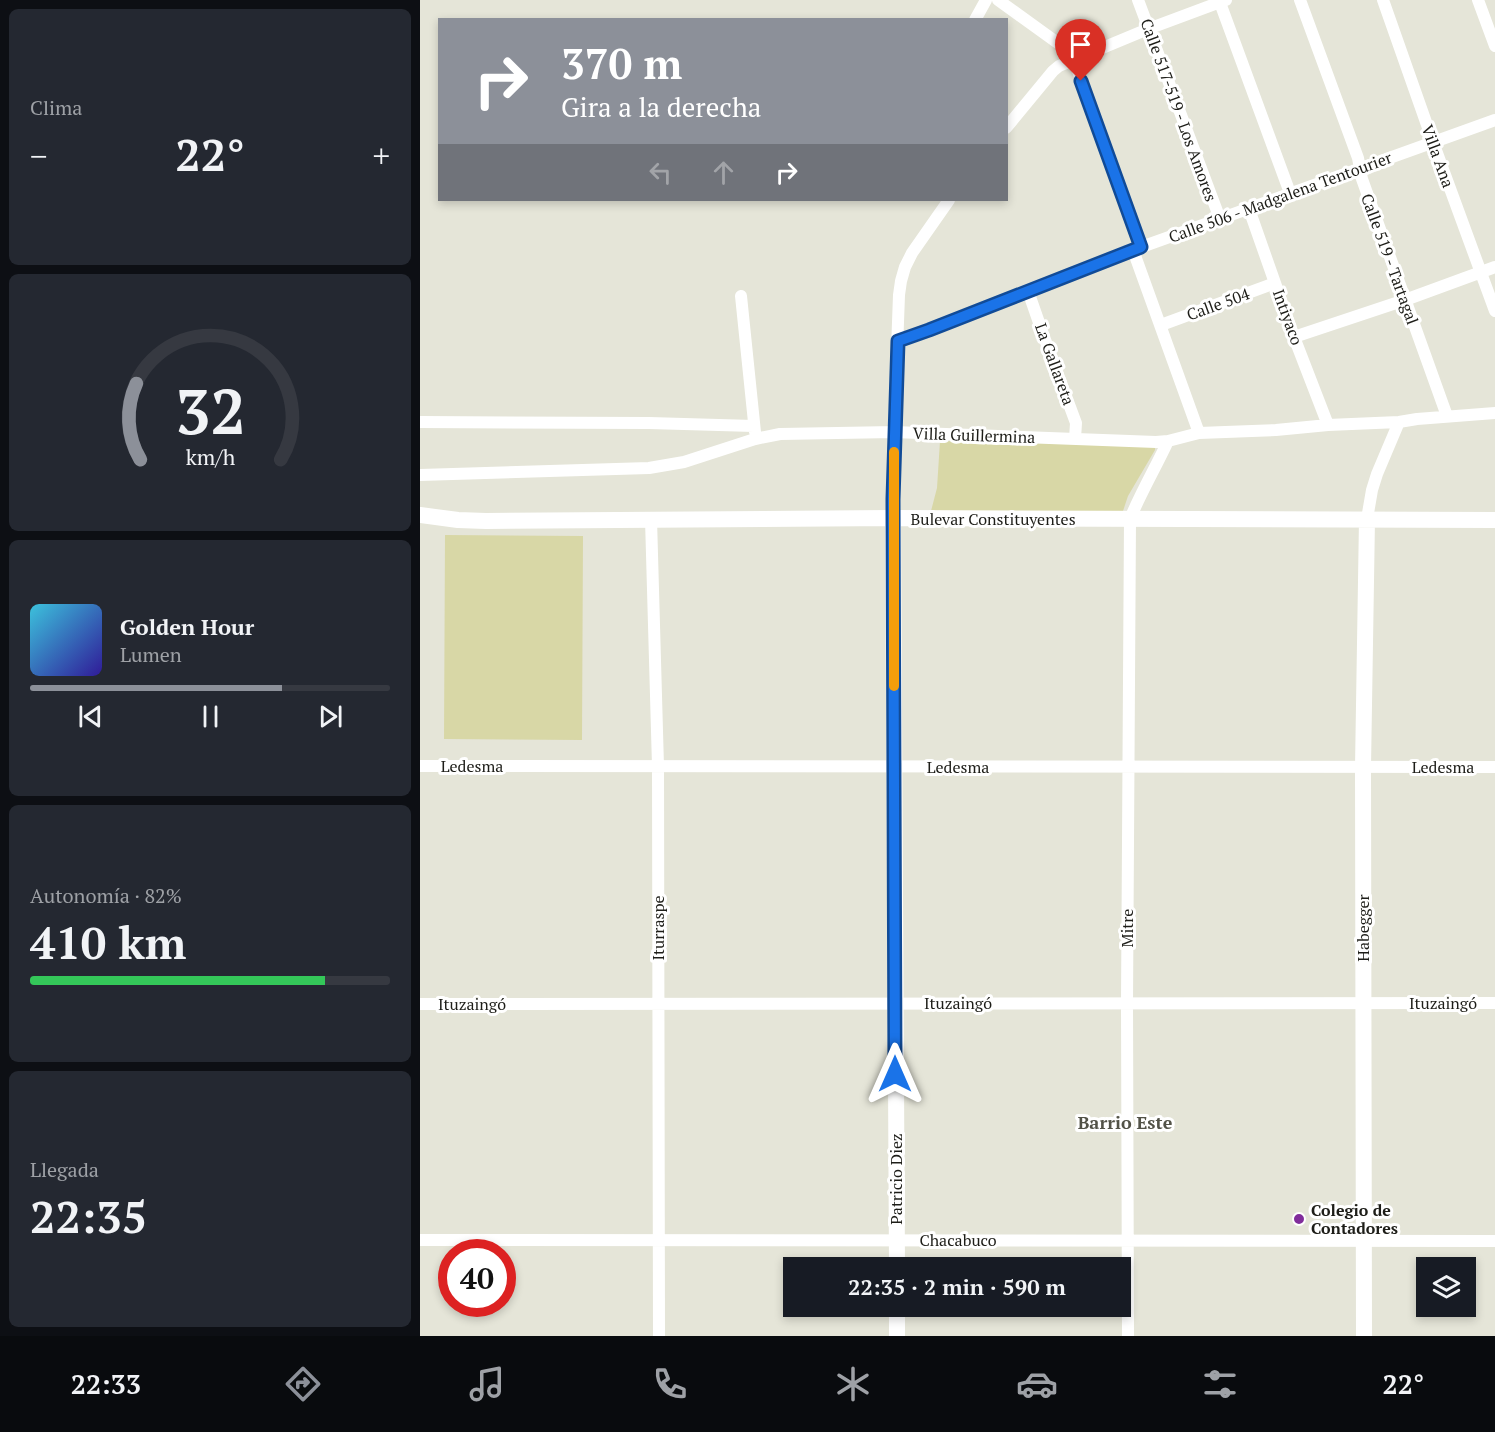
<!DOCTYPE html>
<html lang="es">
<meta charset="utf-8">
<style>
body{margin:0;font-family:"PT Serif",serif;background:#242831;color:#f1f3f6;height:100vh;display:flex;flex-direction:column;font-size:22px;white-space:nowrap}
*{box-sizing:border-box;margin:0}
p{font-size:20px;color:#9ea1a6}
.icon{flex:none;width:33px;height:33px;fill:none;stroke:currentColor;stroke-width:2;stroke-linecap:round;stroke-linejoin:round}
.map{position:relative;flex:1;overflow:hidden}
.side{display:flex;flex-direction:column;gap:9px;padding:9px;background:#0d0f14;width:420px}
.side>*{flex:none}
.hud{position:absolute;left:18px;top:18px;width:570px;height:183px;border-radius:0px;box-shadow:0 3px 9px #0003;background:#8c9099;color:#fff;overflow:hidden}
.tools{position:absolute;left:996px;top:1257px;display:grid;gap:12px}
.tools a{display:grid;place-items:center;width:60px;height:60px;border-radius:0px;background:#171b24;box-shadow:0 3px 9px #0003;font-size:30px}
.speed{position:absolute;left:18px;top:1239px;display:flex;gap:12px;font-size:30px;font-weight:700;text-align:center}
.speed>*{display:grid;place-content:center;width:78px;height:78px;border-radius:50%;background:#171b24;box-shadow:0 3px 9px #0003;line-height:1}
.speed .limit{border:9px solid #d22;background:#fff;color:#111}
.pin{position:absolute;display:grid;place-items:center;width:51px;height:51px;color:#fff;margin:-62px -26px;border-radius:50% 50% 50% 0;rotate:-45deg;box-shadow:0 0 6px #0007}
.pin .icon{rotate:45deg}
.me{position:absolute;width:66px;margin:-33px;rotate:0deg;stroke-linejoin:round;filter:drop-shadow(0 0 4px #0008)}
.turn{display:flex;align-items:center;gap:21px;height:126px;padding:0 24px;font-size:27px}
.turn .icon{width:78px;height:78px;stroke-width:2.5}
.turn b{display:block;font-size:42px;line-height:51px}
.lanes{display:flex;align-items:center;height:57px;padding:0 24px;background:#0003;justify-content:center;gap:30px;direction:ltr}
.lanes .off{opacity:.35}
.big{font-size:45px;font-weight:700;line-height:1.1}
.side .card{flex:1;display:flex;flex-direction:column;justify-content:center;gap:9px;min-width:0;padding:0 21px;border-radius:9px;background:#242831}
.side .dial{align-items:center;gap:0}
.dial svg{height:156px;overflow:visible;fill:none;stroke:#363941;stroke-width:7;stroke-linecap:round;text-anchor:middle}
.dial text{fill:#f1f3f6;stroke:none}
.song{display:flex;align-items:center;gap:18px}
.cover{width:72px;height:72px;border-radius:9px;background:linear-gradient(135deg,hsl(190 70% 55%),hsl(250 70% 35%))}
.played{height:6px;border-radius:3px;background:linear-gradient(90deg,#8c9099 70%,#363941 70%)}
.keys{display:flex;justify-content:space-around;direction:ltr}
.heat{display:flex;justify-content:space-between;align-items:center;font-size:33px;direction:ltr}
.charge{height:9px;border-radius:4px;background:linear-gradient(90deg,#34c759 82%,#363941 0)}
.trip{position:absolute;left:363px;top:1257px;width:348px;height:60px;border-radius:0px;background:#171b24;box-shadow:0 3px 9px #0003;font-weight:700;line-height:60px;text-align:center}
.dock{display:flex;height:96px;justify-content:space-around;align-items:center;background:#090b0e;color:#9ea1a6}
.dock .icon{width:42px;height:42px}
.dock .on{color:#8c9099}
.dock b{font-size:27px;color:#f1f3f6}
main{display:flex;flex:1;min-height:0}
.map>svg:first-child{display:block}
.green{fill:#d8d7a6}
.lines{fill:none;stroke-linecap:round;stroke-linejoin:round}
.street{stroke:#fff;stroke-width:12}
.secondary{stroke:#fff;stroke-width:16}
.route-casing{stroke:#114b97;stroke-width:15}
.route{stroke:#1a73e8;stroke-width:10}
.slow{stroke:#f59e0b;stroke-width:10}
.poi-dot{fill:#812d9b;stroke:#fff;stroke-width:2}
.labels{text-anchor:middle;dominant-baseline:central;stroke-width:6;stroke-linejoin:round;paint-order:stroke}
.street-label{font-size:16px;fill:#1d1d18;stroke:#fff}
.poi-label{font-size:16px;font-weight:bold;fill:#1d1d18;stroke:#fff;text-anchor:start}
.neighbourhood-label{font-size:18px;font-weight:bold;fill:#525247;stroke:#fff}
</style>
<main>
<section class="side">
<div class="card"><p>Clima</p>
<div class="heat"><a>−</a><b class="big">22°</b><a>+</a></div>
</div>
<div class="card dial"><svg viewBox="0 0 100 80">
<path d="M14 69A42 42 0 1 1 86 69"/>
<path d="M14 69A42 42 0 0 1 12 30" stroke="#8c9099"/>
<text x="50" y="56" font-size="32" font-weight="700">32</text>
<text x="50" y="72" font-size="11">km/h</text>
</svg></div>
<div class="card">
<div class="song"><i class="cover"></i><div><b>Golden Hour</b><p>Lumen</p></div></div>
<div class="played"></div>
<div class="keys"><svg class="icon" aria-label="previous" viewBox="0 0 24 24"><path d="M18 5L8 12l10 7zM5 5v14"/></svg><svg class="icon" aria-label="pause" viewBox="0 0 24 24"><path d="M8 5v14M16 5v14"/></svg><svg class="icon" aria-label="next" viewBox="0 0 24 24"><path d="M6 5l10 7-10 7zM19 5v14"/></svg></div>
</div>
<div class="card"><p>Autonomía · 82%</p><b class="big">410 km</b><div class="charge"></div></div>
<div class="card"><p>Llegada</p><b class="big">22:35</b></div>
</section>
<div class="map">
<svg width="1075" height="1336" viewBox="0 0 1075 1336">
<rect width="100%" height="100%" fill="#e5e5d8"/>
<path class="green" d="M520,441L735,445V450L708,496L703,511H511L517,488Z
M25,535L163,536L162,740L24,739Z"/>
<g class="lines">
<path class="street" d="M578,0L646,49L654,60L721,247
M718,0L800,219
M799,0L870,193
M880,0L938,158L942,179L1027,416
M963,0L1013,142L1075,311
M1058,0L1075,46
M555,20L566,0
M586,128L633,71L639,66L728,29L806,0
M829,209L874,337L908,425
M713,250L779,433
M608,291L624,337L656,423L655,439
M321,296L335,432
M741,325L855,283
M874,337L985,300L1075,267
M478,341L509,330L713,250L1075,120
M0,422L229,423L334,426
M0,475L229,468L264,462L335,439L360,434L474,432L736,442L748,441L779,433L856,430L908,425L979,422L997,419L1075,413
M473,518L474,432L479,295L481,281L485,267L492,253L529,200
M231,519L238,766L239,1336
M947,519L952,490L957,474L979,422
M0,766L1075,767
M0,1004L1075,1003
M0,1240L1075,1241
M708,1336L707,1003L710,519C721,492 736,467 748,441"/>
<path class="secondary" d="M0,515L38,520L66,521L473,518L1075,520
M473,518L477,1268
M477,1306V1336
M944,1336L943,767L947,519"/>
</g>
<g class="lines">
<defs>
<path id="route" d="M475,1074L473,499L478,341L509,330L721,247L661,81"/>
</defs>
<use href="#route" class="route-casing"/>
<use href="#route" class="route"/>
<path class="slow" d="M474,452V686"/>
</g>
<circle class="poi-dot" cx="879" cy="1219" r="6"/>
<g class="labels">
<g class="street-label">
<text transform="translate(759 110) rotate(70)">Calle 517-519 - Los Amores</text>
<text transform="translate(1018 156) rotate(70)">Villa Ana</text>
<text transform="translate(860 197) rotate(-20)">Calle 506 - Madgalena Tentourier</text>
<text transform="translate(970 259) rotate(70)">Calle 519 - Tartagal</text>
<text transform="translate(798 304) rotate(-20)">Calle 504</text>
<text transform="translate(868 317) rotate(70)">Intiyaco</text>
<text transform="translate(635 364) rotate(70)">La Gallareta</text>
<text transform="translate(554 435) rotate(2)">Villa Guillermina</text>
<text x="573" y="519">Bulevar Constituyentes</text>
<text x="52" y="766">Ledesma</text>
<text x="538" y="767">Ledesma</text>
<text x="1023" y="767">Ledesma</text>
<text transform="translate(238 928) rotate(-90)">Iturraspe</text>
<text transform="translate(707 928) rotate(-90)">Mitre</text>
<text transform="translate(943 928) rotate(-90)">Habegger</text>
<text x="538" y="1003">Ituzaingó</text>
<text x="1023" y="1003">Ituzaingó</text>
<text x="52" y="1004">Ituzaingó</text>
<text transform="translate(476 1179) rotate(-90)">Patricio Diez</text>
<text x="538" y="1240">Chacabuco</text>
</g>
<g class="poi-label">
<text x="891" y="1210">Colegio de<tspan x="891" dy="18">Contadores</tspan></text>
</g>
<g class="neighbourhood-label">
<text x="705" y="1122">Barrio Este</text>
</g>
</g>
</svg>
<div class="tools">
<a><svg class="icon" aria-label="layers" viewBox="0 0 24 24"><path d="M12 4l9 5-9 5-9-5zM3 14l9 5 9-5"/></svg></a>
</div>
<div class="speed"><div class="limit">40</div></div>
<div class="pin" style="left:661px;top:81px;background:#d93025"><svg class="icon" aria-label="arrive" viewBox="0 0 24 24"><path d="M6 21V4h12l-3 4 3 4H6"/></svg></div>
<svg class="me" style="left:475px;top:1074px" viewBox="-20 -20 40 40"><path d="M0-17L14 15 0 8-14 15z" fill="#1a73e8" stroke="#fff" stroke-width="4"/></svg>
<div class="trip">22:35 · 2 min · 590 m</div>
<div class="hud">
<div class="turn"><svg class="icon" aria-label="right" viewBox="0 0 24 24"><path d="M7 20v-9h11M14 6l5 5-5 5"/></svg><div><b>370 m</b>Gira a la derecha</div></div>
<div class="lanes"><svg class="icon off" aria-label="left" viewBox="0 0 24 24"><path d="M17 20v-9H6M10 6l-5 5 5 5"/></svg><svg class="icon off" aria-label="ahead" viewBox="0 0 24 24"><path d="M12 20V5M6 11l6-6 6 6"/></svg><svg class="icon" aria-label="right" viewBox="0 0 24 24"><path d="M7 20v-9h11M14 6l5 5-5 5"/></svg></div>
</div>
</div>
</main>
<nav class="dock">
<b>22:33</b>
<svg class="icon on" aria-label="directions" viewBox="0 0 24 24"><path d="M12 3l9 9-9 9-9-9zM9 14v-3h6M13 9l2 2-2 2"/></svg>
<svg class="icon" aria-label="music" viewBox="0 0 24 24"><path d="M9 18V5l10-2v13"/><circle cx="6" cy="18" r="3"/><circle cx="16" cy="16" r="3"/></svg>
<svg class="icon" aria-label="phone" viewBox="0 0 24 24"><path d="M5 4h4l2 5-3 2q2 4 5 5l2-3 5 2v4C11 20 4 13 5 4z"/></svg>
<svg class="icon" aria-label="climate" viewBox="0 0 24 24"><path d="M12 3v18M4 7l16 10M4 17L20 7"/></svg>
<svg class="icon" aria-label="car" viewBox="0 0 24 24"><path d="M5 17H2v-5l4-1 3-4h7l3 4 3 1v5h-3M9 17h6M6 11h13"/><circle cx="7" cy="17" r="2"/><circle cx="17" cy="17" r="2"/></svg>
<svg class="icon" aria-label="filters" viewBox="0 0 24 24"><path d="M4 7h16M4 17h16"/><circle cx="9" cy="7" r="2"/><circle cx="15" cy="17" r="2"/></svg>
<b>22°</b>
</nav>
